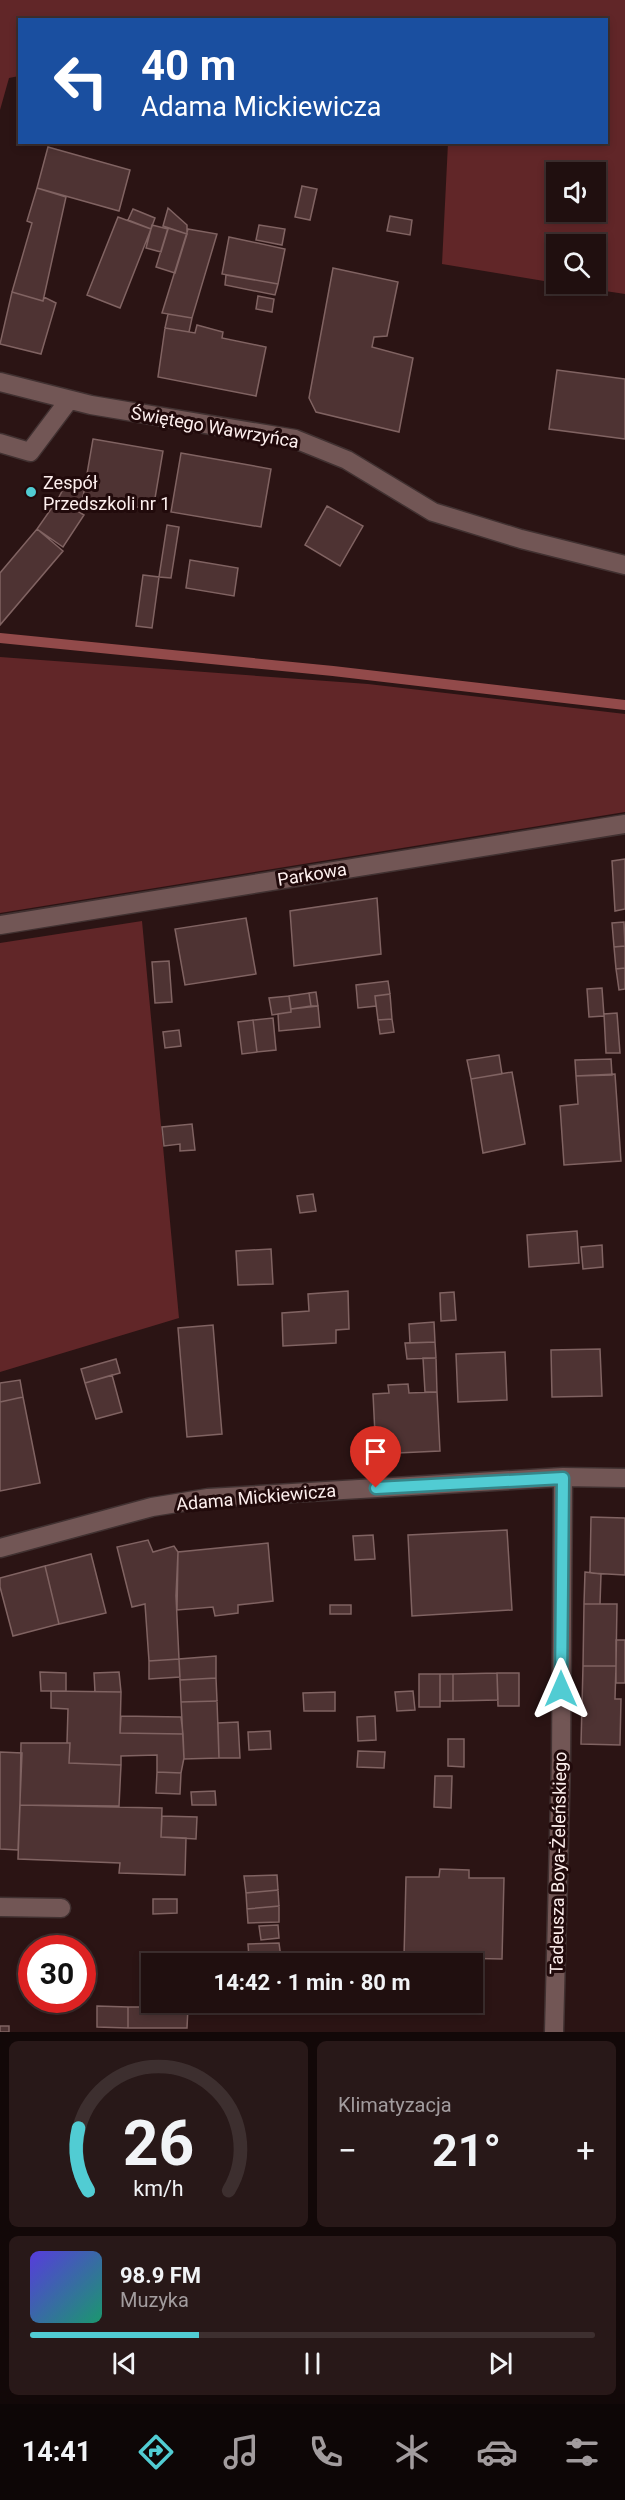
<!DOCTYPE html>
<html lang="pl">
<meta charset="utf-8">
<style>
body{margin:0;font-family:Roboto,sans-serif;background:#281818;color:#f1f3f6;height:100vh;display:flex;flex-direction:column;font-size:22px;white-space:nowrap}
*{box-sizing:border-box;margin:0}
p{font-size:20px;color:#a29c9e}
.icon{flex:none;width:33px;height:33px;fill:none;stroke:currentColor;stroke-width:2;stroke-linecap:round;stroke-linejoin:round}
.map{position:relative;height:2032px;overflow:hidden}
.drawer{display:flex;flex-direction:column;gap:9px;padding:9px;background:#120808;flex:1}
.drawer>*{flex:none}
.banner{position:absolute;left:18px;top:18px;width:590px;height:126px;border-radius:0px;box-shadow:0 3px 9px #0003,0 0 0 2px #3d2f2f;background:#1a4fa0;color:#fff;overflow:hidden}
.fabs{position:absolute;left:546px;top:162px;display:grid;gap:12px}
.fabs a{display:grid;place-items:center;width:60px;height:60px;border-radius:0px;background:#200f0f;box-shadow:0 3px 9px #0003,0 0 0 2px #3d2f2f;font-size:30px}
.speed{position:absolute;left:18px;top:1935px;display:flex;gap:12px;font-size:30px;font-weight:700;text-align:center}
.speed>*{display:grid;place-content:center;width:78px;height:78px;border-radius:50%;background:#200f0f;box-shadow:0 3px 9px #0003,0 0 0 2px #3d2f2f;line-height:1}
.speed .limit{border:9px solid #d22;background:#fff;color:#111}
.pin{position:absolute;display:grid;place-items:center;width:51px;height:51px;color:#fff;margin:-62px -26px;border-radius:50% 50% 50% 0;rotate:-45deg;box-shadow:0 0 6px #0007}
.pin .icon{rotate:45deg}
.me{position:absolute;width:66px;margin:-33px;rotate:0deg;stroke-linejoin:round;filter:drop-shadow(0 0 4px #0008)}
.turn{display:flex;align-items:center;gap:21px;height:126px;padding:0 24px;font-size:27px}
.turn .icon{width:78px;height:78px;stroke-width:2.5}
.turn b{display:block;font-size:42px;line-height:51px}
.big{font-size:45px;font-weight:700;line-height:1.1}
.drawer .card{flex:1;display:flex;flex-direction:column;justify-content:center;gap:9px;min-width:0;padding:0 21px;border-radius:9px;background:#281818}
.drawer .dial{align-items:center;gap:0}
.dial svg{height:156px;overflow:visible;fill:none;stroke:#3d2f2f;stroke-width:7;stroke-linecap:round;text-anchor:middle}
.dial text{fill:#f1f3f6;stroke:none}
.song{display:flex;align-items:center;gap:18px}
.cover{width:72px;height:72px;border-radius:9px;background:linear-gradient(135deg,hsl(250 70% 55%),hsl(160 70% 35%))}
.played{height:6px;border-radius:3px;background:linear-gradient(90deg,#51ccd3 30%,#3d2f2f 30%)}
.keys{display:flex;justify-content:space-around;direction:ltr}
.heat{display:flex;justify-content:space-between;align-items:center;font-size:33px;direction:ltr}
.drawer .tiles{flex:1;display:grid;gap:9px;grid-template-columns:1fr 1fr}
.card:last-child{grid-column:span 2}
.trip{position:absolute;left:141px;top:1953px;width:342px;height:60px;border-radius:0px;background:#200f0f;box-shadow:0 3px 9px #0003,0 0 0 2px #3d2f2f;font-weight:700;line-height:60px;text-align:center}
.dock{display:flex;height:96px;justify-content:space-around;align-items:center;background:#0d0606;color:#a29c9e}
.dock .icon{width:42px;height:42px}
.dock .selected{color:#51ccd3}
.dock b{font-size:27px;color:#f1f3f6}
.map>svg:first-child{display:block}
.green{fill:#612628;fill-rule:evenodd}
.lines{fill:none;stroke-linecap:round;stroke-linejoin:round}
.stream{stroke:#924a4a;stroke-width:10}
.building{fill:#4e3333;stroke:#806362;stroke-width:1.5}
.minor-casing{stroke:#413131;stroke-width:21}
.minor{stroke:#725655;stroke-width:18}
.route-casing{stroke:#358589;stroke-width:15}
.route{stroke:#51ccd3;stroke-width:10}
.poi-dot{fill:#51ccd3;stroke:#210a0b;stroke-width:2}
.labels{text-anchor:middle;dominant-baseline:central;stroke-width:6;stroke-linejoin:round;paint-order:stroke}
.street-label{font-size:18px;fill:#fdefee;stroke:#210a0b}
.poi-label{font-size:18px;fill:#fdefee;stroke:#210a0b;text-anchor:start}
</style>
<div class="map">
<svg width="625" height="2032" viewBox="0 0 625 2032">
<rect width="100%" height="100%" fill="#2b1414"/>
<path class="green" d="M0,0H625V294L559,284H596V244H556V283L442,264L448,143L606,142V20H20L19,76L9,78L0,110ZM556,172H596V212H556Z
M0,657L368,684L625,714V812L0,913Z
M142,921L179,1318L0,1372V943Z"/>
<g class="lines">
<path class="stream" d="M0,638L333,671L625,705"/>
</g>
<path class="building" d="M48,147L130,170L119,211L37,188Z
M302,186L317,189L310,220L295,217Z
M37,188L66,197L43,301L12,292L32,223L27,221Z
M168,208L187,225V234L163,226Z
M133,209L155,218L151,229L128,220Z
M390,216L412,220L410,235L387,231Z
M118,217L151,229L120,308L87,295Z
M152,225L168,229L161,252L146,248Z
M259,225L285,229L282,245L256,240Z
M168,228L187,234L175,273L156,267Z
M188,229L217,234L192,318L162,313Z
M229,237L285,249L278,284L222,274Z
M333,268L398,282L387,336L374,337L372,347L413,358L399,432L316,412L309,398Z
M226,275L278,284L275,295L225,285Z
M12,292L43,301L44,297L56,303L41,354L0,344Z
M258,296L274,299L272,312L256,309Z
M168,314L192,318L189,332L165,328Z
M197,325L223,332L222,338L266,347L256,396L158,377L165,328L195,333Z
M557,370L625,379V439L549,429Z
M93,439L163,451L153,510L83,497Z
M181,453L271,469L261,527L171,512Z
M69,478L85,485L83,497L88,498L81,512L58,499Z
M58,499L84,515L63,547L37,529Z
M327,506L363,526L340,566L305,545Z
M167,525L179,527L171,578L159,577Z
M37,529L63,551L0,625V573Z
M190,560L238,568L234,596L186,588Z
M143,575L159,577L152,628L136,626Z
M625,859V909L615,911L612,861Z
M377,898L381,954L294,966L290,911Z
M246,918L256,974L185,985L175,929Z
M624,922L625,946L614,947L612,923Z
M625,946V968L616,969L614,947Z
M169,961L172,1002L155,1003L152,962Z
M625,968V989L619,990L616,969Z
M388,981L390,994L375,996L376,1006L358,1008L356,985Z
M602,988L604,1016L589,1017L587,989Z
M316,992L318,1006H311L309,993Z
M309,993L311,1006L291,1009L289,996Z
M390,994L392,1019L378,1020L375,996Z
M289,996L291,1012L272,1015L269,998Z
M318,1006L320,1027L279,1031L278,1014L291,1012V1009Z
M617,1013L620,1053H606L604,1014Z
M273,1018L276,1050L257,1052L253,1020Z
M392,1019L394,1032L380,1034L378,1020Z
M253,1020L257,1052L242,1054L238,1022Z
M179,1030L181,1046L165,1048L163,1032Z
M499,1055L502,1074L471,1079L467,1060Z
M611,1059L612,1075L576,1076L575,1060Z
M512,1072L525,1144L483,1153L471,1079Z
M615,1074L621,1161L564,1165L560,1106L578,1104L576,1076Z
M192,1124L195,1150L180,1151V1144L164,1146L162,1127Z
M313,1194L316,1211L300,1213L297,1196Z
M577,1231L579,1263L529,1267L527,1235Z
M602,1245L603,1267L583,1269L581,1247Z
M271,1249L273,1284L238,1285L236,1251Z
M348,1291L349,1329L336,1330V1343L283,1346L282,1313L309,1311L308,1294Z
M454,1292L456,1320L441,1321L440,1293Z
M434,1322L435,1342L410,1343L409,1324Z
M213,1325L222,1434L187,1437L178,1328Z
M435,1342L436,1358L407,1359L405,1343Z
M600,1349L602,1396L552,1397L551,1350Z
M505,1352L507,1400L458,1402L456,1354Z
M423,1358H436L437,1392H425Z
M116,1359L120,1373L85,1383L81,1369Z
M112,1375L122,1412L96,1419L85,1383Z
M20,1380L23,1397L0,1402V1383Z
M408,1384L409,1393L437,1392L440,1451L376,1454L373,1394L389,1393L388,1385Z
M23,1397L40,1483L0,1491V1402Z
M591,1517L625,1518V1575L590,1573Z
M507,1530L512,1610L412,1616L408,1535Z
M373,1535L375,1559L355,1560L353,1536Z
M148,1540L153,1552L174,1546L178,1552L176,1596L179,1659L149,1661L145,1604L132,1607L117,1547Z
M268,1543L273,1601L238,1605V1613L215,1616L213,1607L177,1610L178,1552Z
M91,1554L106,1613L59,1624L45,1566Z
M45,1566L59,1624L13,1636L0,1587V1578Z
M585,1572L601,1574L600,1604H584Z
M584,1604H617L616,1666H583Z
M330,1605H351V1614H330Z
M616,1640H625V1683H616Z
M216,1656V1678L180,1680L179,1659Z
M179,1659L180,1677L149,1679V1661Z
M583,1666H616L615,1699H621L620,1745L581,1744Z
M40,1672L66,1673V1691H41Z
M119,1672L121,1692H95L94,1673Z
M497,1673L498,1700L453,1701V1674Z
M497,1673H519V1706H498Z
M419,1674H440V1707H419Z
M440,1674H453V1701H440Z
M216,1678L217,1701L181,1702L180,1680Z
M51,1691L121,1692L120,1733L183,1734L184,1758L181,1773L157,1772V1755L121,1756V1765L69,1763L70,1743H67L68,1709L51,1708Z
M413,1691L415,1710L397,1711L395,1692Z
M335,1692V1711H304L303,1693Z
M217,1701L219,1758L184,1759L181,1702Z
M121,1716L181,1717L183,1734L120,1733Z
M375,1716L376,1740L358,1741L357,1717Z
M238,1722L240,1758H219L218,1723Z
M270,1731L271,1749L249,1750L248,1732Z
M448,1739H464V1767L448,1766Z
M21,1743H70L69,1763L121,1765L119,1806L20,1805Z
M358,1751L385,1752L384,1768L357,1767Z
M0,1752L22,1753L18,1850L0,1849Z
M157,1772L181,1773L180,1794L156,1793Z
M435,1776H452L451,1808L434,1807Z
M215,1791L216,1805H192L191,1792Z
M20,1805L162,1808L161,1837L186,1838L185,1875L119,1873L120,1863L18,1859Z
M162,1816L197,1817L196,1839L161,1837Z
M440,1869L469,1870V1878H504L502,1959L404,1957L406,1877H439Z
M277,1875L278,1890L246,1893L244,1876Z
M278,1890L279,1906L247,1909L246,1893Z
M153,1899H177V1913L153,1914Z
M279,1906V1922L248,1923L247,1909Z
M278,1925L279,1938L261,1940L259,1926Z
M279,1943L281,1958L249,1959L248,1944Z
M343,1956L370,1957V1964H342Z
M97,2006L128,2007V2028L97,2027Z
M128,2007H188L187,2028H128Z
M0,2026H9V2032H0Z"/>
<g class="lines">
<defs>
<path id="minor" d="M0,382L91,405L295,439L347,460L433,512L521,539L625,565
M0,443L30,452L69,400
M0,925L625,824
M0,1548L152,1507L208,1498L563,1477L625,1478
M0,1907L61,1908
M554,2032L561,1760L563,1477"/>
</defs>
<use href="#minor" class="minor-casing"/>
<use href="#minor" class="minor"/>
</g>
<g class="lines">
<defs>
<path id="route" d="M376,1488L563,1478L561,1689"/>
</defs>
<use href="#route" class="route-casing"/>
<use href="#route" class="route"/>
</g>
<circle class="poi-dot" cx="31" cy="492" r="6"/>
<g class="labels">
<g class="street-label">
<text transform="translate(215 427) rotate(10)">Świętego Wawrzyńca</text>
<text transform="translate(312 874) rotate(-9)">Parkowa</text>
<text transform="translate(256 1497) rotate(-5)">Adama Mickiewicza</text>
<text transform="translate(558 1863) rotate(-89)">Tadeusza Boya-Żeleńskiego</text>
</g>
<g class="poi-label">
<text x="43" y="482">Zespół<tspan x="43" dy="21">Przedszkoli nr 1</tspan></text>
</g>
</g>
</svg>
<div class="fabs">
<a><svg class="icon" aria-label="sound" viewBox="0 0 24 24"><path d="M4 9h4l5-4v14l-5-4H4zM17 9q2 3 0 6"/></svg></a>
<a><svg class="icon" aria-label="search" viewBox="0 0 24 24"><circle cx="10" cy="10" r="6"/><path d="M15 15l6 6"/></svg></a>
</div>
<div class="speed"><div class="limit">30</div></div>
<div class="pin" style="left:376px;top:1488px;background:#d93025"><svg class="icon" aria-label="arrive" viewBox="0 0 24 24"><path d="M6 21V4h12l-3 4 3 4H6"/></svg></div>
<svg class="me" style="left:561px;top:1689px" viewBox="-20 -20 40 40"><path d="M0-17L14 15 0 8-14 15z" fill="#51ccd3" stroke="#fff" stroke-width="4"/></svg>
<div class="trip">14:42 · 1 min · 80 m</div>
<div class="banner">
<div class="turn"><svg class="icon" aria-label="left" viewBox="0 0 24 24"><path d="M17 20v-9H6M10 6l-5 5 5 5"/></svg><div><b>40 m</b>Adama Mickiewicza</div></div>
</div>
</div>
<section class="drawer">
<div class="tiles">
<div class="card dial"><svg viewBox="0 0 100 80">
<path d="M14 69A42 42 0 1 1 86 69"/>
<path d="M14 69A42 42 0 0 1 9 37" stroke="#51ccd3"/>
<text x="50" y="56" font-size="32" font-weight="700">26</text>
<text x="50" y="72" font-size="11">km/h</text>
</svg></div>
<div class="card"><p>Klimatyzacja</p>
<div class="heat"><a>−</a><b class="big">21°</b><a>+</a></div>
</div>
<div class="card">
<div class="song"><i class="cover"></i><div><b>98.9 FM</b><p>Muzyka</p></div></div>
<div class="played"></div>
<div class="keys"><svg class="icon" aria-label="previous" viewBox="0 0 24 24"><path d="M18 5L8 12l10 7zM5 5v14"/></svg><svg class="icon" aria-label="pause" viewBox="0 0 24 24"><path d="M8 5v14M16 5v14"/></svg><svg class="icon" aria-label="next" viewBox="0 0 24 24"><path d="M6 5l10 7-10 7zM19 5v14"/></svg></div>
</div>
</div>
</section>
<nav class="dock">
<b>14:41</b>
<svg class="icon selected" aria-label="directions" viewBox="0 0 24 24"><path d="M12 3l9 9-9 9-9-9zM9 14v-3h6M13 9l2 2-2 2"/></svg>
<svg class="icon" aria-label="music" viewBox="0 0 24 24"><path d="M9 18V5l10-2v13"/><circle cx="6" cy="18" r="3"/><circle cx="16" cy="16" r="3"/></svg>
<svg class="icon" aria-label="phone" viewBox="0 0 24 24"><path d="M5 4h4l2 5-3 2q2 4 5 5l2-3 5 2v4C11 20 4 13 5 4z"/></svg>
<svg class="icon" aria-label="climate" viewBox="0 0 24 24"><path d="M12 3v18M4 7l16 10M4 17L20 7"/></svg>
<svg class="icon" aria-label="car" viewBox="0 0 24 24"><path d="M5 17H2v-5l4-1 3-4h7l3 4 3 1v5h-3M9 17h6M6 11h13"/><circle cx="7" cy="17" r="2"/><circle cx="17" cy="17" r="2"/></svg>
<svg class="icon" aria-label="filters" viewBox="0 0 24 24"><path d="M4 7h16M4 17h16"/><circle cx="9" cy="7" r="2"/><circle cx="15" cy="17" r="2"/></svg>
</nav>
